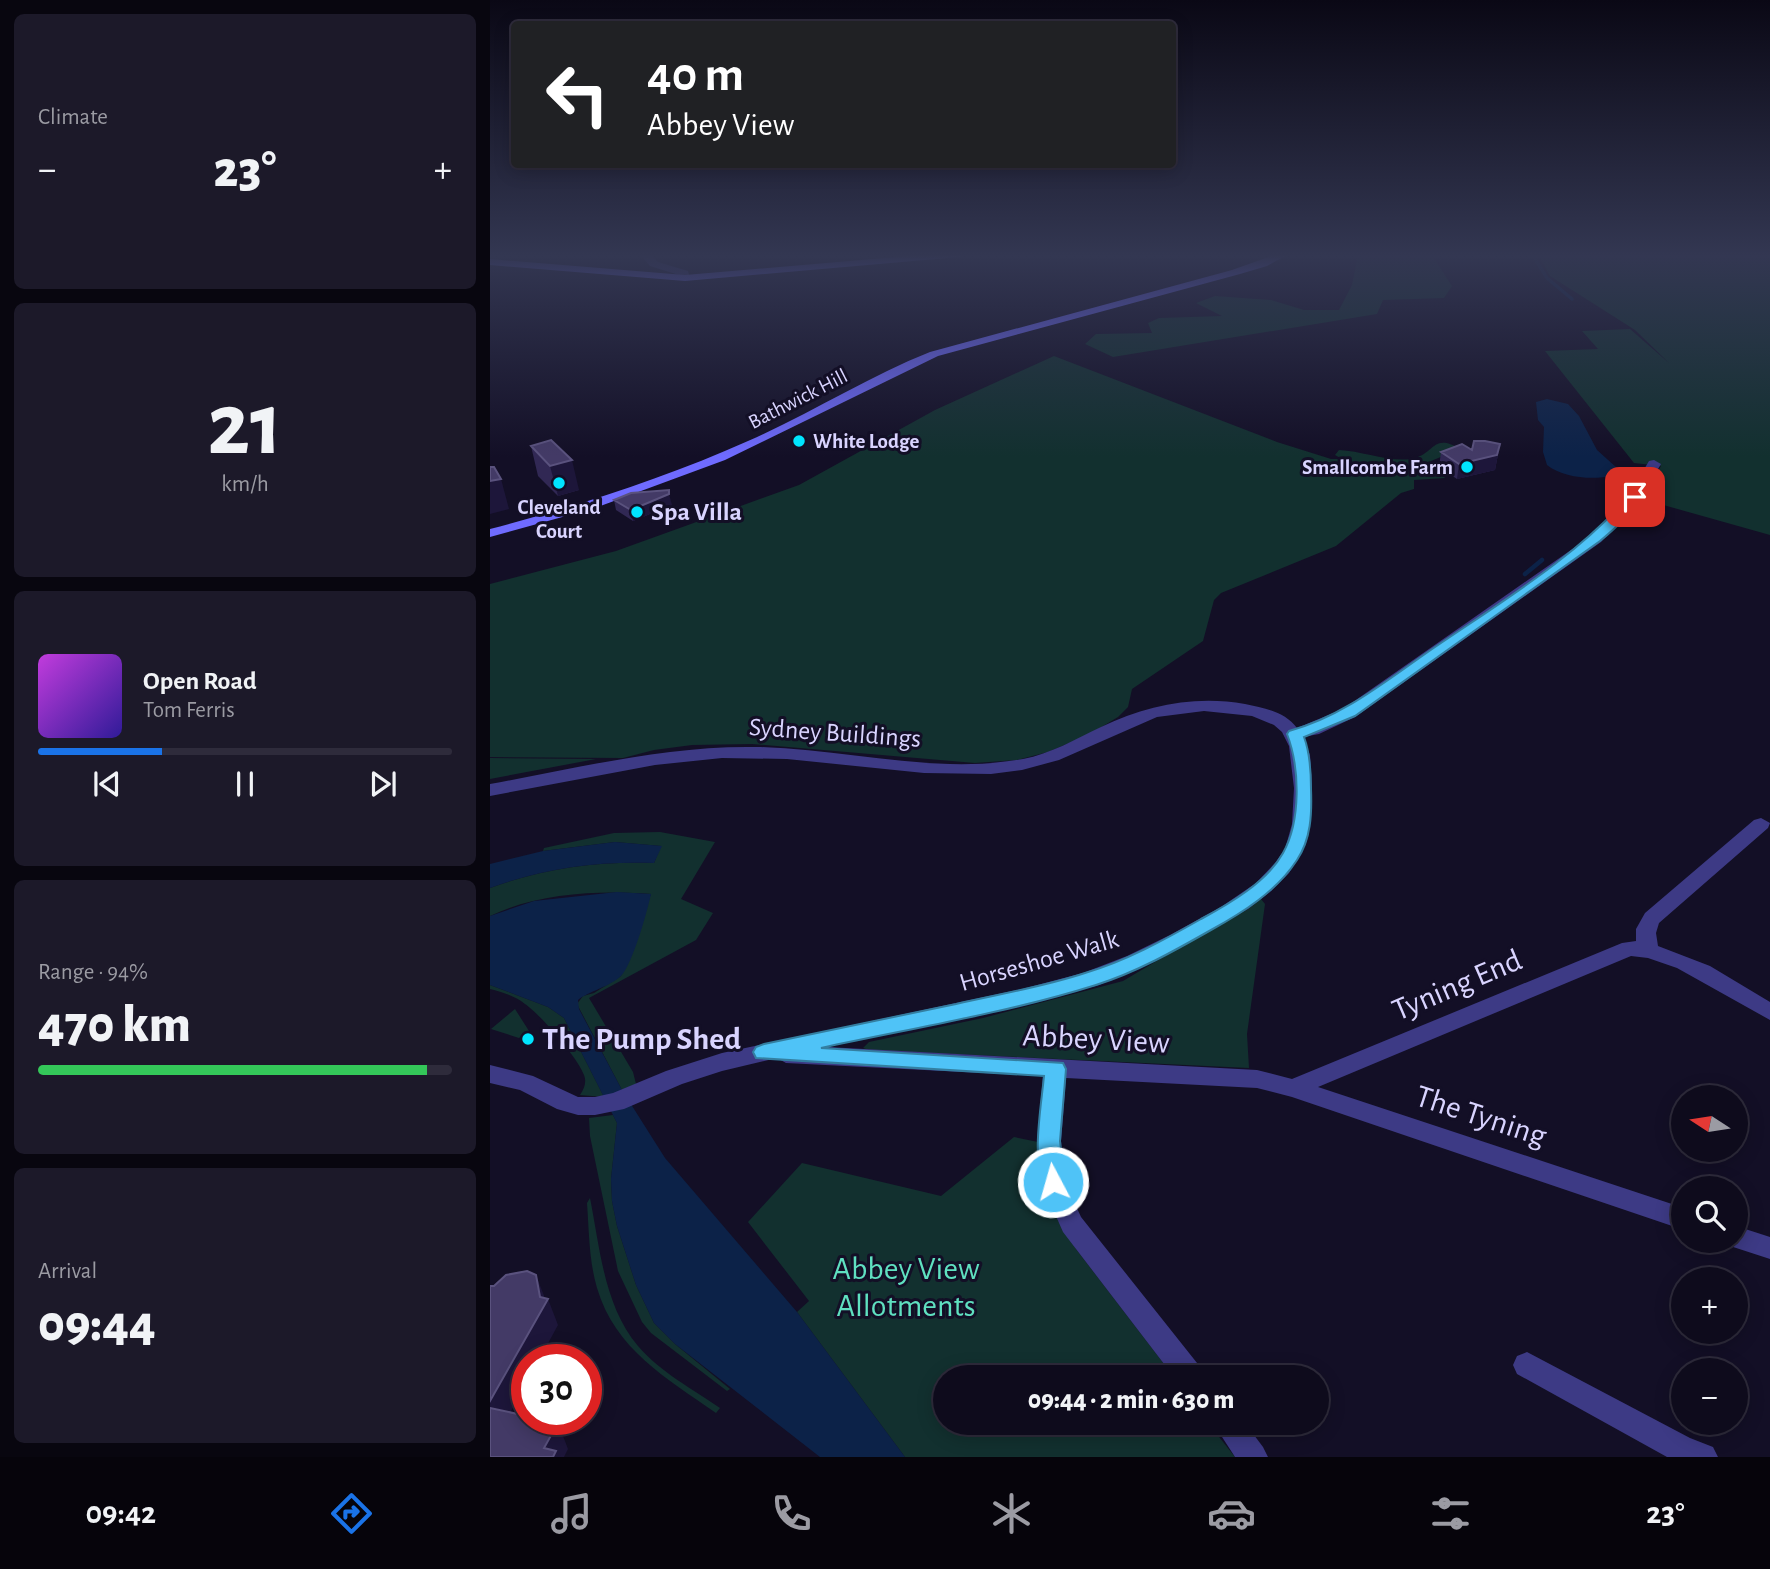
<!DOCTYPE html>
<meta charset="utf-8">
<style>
body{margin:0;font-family:"Alegreya Sans",sans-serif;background:#1c1929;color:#f1f3f6;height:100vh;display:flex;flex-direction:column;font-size:26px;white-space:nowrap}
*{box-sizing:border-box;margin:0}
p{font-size:23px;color:#9b9ba3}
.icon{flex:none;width:38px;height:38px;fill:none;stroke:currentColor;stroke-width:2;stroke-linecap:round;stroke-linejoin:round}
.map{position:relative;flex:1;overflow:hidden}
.panel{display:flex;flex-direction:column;gap:14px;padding:14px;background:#08060f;width:490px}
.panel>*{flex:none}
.guide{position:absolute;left:21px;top:21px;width:665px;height:147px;border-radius:7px;box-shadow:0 4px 18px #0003,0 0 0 2px #2e2b3b;background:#202124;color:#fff;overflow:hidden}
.needle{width:46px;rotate:282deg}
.controls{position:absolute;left:1181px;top:1085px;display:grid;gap:14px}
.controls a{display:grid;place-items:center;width:77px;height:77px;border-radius:50%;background:#0e0b1c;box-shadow:0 4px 18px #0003,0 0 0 2px #2e2b3b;font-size:35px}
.speed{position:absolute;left:21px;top:1344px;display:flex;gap:14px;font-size:35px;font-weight:700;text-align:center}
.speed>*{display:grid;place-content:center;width:91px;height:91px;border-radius:50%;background:#0e0b1c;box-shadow:0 4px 18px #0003,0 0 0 2px #2e2b3b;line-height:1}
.speed .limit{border:10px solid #d22;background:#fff;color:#111}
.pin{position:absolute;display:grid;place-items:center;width:60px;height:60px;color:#fff;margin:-30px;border-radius:14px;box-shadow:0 4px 10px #0006}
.me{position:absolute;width:77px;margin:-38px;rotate:354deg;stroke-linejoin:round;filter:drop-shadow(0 0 5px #0008)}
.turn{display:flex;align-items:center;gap:24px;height:147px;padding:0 21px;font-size:32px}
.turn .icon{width:91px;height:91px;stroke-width:2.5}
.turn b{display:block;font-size:49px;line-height:60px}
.big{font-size:52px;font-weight:800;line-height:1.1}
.panel .card{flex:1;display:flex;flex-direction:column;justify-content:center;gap:10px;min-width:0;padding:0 24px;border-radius:10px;background:#1c1929}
.panel .dial{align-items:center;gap:0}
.dial b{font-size:91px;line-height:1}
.song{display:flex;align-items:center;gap:21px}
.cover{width:84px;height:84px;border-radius:10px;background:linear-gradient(135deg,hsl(290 70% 55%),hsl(250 70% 35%))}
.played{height:7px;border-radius:4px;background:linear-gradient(90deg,#1a73e8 30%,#2e2b3b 30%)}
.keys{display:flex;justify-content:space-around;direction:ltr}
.heat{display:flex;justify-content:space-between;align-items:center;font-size:38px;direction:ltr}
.charge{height:10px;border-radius:5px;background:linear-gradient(90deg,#34c759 94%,#2e2b3b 0)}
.trip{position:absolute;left:443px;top:1365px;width:396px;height:70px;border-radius:35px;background:#0e0b1c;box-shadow:0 4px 18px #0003,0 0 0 2px #2e2b3b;font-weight:800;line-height:70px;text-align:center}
.tabs{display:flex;height:112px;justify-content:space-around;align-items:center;background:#06040b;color:#9b9ba3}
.tabs .icon{width:49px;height:49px}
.tabs .current{color:#1a73e8}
.tabs b{font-size:32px;color:#f1f3f6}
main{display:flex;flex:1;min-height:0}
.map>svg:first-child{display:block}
.green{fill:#12302f}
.water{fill:#0c2248}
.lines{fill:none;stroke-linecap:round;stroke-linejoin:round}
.stream-far1{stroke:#0c2248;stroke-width:3.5}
.stream{stroke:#0c2248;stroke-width:4.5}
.street{fill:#3d3a85;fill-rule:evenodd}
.secondary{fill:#6f6bff;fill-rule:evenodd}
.wall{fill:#312854}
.shaded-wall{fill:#1d163a}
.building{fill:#433a66;stroke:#5a527e;stroke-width:2}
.route{fill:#4fc3f7;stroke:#337fa1;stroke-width:2}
.poi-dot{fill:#00e5ff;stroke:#130f26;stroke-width:2.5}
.labels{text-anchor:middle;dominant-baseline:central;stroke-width:6;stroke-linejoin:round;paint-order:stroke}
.far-street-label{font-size:21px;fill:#d9d4ff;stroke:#130f26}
.far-poi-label{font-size:21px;font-weight:bold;fill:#d9d4ff;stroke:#130f26;text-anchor:start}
.poi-label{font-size:26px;font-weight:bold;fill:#d9d4ff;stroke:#130f26;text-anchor:start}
.street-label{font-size:26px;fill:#d9d4ff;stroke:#130f26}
.near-street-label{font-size:32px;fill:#d9d4ff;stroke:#130f26}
.near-poi-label{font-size:32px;font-weight:bold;fill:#d9d4ff;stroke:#130f26;text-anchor:start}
.near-park-label{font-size:32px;fill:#5fe0c0;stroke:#130f26}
</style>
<main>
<section class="panel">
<div class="card"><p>Climate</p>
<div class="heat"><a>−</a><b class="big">23°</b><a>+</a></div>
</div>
<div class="card dial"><b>21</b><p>km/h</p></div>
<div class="card">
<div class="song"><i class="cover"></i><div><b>Open Road</b><p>Tom Ferris</p></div></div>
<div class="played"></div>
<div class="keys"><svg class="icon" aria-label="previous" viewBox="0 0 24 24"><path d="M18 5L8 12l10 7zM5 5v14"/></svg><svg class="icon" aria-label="pause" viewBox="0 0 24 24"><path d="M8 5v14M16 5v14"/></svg><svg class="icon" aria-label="next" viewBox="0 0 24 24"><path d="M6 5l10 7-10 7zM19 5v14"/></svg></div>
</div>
<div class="card"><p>Range · 94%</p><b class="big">470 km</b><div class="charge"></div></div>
<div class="card"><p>Arrival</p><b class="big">09:44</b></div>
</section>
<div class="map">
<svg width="1280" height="1457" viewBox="0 0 1280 1457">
<rect width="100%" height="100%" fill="#130f26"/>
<path class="green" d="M868,254H941L962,286L954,298L893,300L887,314L623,357L595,344L606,334L662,333L658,323L669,318L732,316L706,303L725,296L781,300L814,310H849L862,285Z
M1048,254H1280V535L1152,499L1171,466L1144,463L1055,351L1108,349L1092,331L1140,329L1179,363L1145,330L1060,276Z
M564,356L787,442L841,459H852L845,455L849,450C872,451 898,462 921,459C945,455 942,432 970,449L941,461L955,478L924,480V489L911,493L846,546L731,593L724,600L713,641L642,689L638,707L628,717L600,734L558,752L527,760L485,763L262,744L202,745L164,750L133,758L0,757V584L126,551L309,485L445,410Z
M0,758L106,759L0,779Z
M170,832L225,842L191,899L223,913L206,940L99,998L143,1072L146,1084L132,1090L87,1004L93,996L104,993L131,976L161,894C109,890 47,893 0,916V888C54,868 107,861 164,863L171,846L125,842L53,851L54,848L124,833Z
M771,899L775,904L757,1034L759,1068L379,1050L373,1048L379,1042L493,1018L633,981Z
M0,985L58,1007L74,1018L114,1097L90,1095C94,1089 97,1082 94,1075C88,1058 50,1014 35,1004C25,996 12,992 0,989Z
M25,1009L39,1031L29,1038L1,1029Z
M123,1115L127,1123L121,1179L122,1201L127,1226L146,1285L164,1323L185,1344L240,1389L237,1391L161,1333L152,1322L128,1271L100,1136L99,1118Z
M524,1137L548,1142L555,1192L586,1249L684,1377H455V1423H718L745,1457H415L307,1312L319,1301L258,1222L312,1163L451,1196Z
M100,1198C110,1248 114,1306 148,1346C170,1372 203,1389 230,1408L226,1413C176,1378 125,1349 107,1288C99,1261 99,1230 97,1203Z"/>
<path class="water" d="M1057,399L1078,404L1089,416L1107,450L1127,468L1122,476C1102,480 1073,478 1057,465L1053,452L1054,427L1048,420L1046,402Z
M125,842L172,846L164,863C107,861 54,868 0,888V864L53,851Z
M127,892L161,894C157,912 143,963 131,976C121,986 97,992 88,1000L89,1009L132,1090L175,1158L307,1312L415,1457H330L185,1344L164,1323L146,1285L127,1226L122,1201L121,1179L127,1123L74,1018L58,1007L0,985V916L44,901Z"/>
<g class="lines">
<path class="stream-far1" d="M1042,254L1057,278L1082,299"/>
<path class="stream" d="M1035,574L1052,560"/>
<path class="street" d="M150,254H160L168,262L198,271L200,278L191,280L189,275L160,266Z
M1164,460L1171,464L1148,503L1111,542L865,717L829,734L813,737L820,755L822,788L817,841L799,873L780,892L758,909L667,960L609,985L532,1005L337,1047L767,1070L802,1079L1132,943L1146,941V929L1155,913L1264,820L1271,818L1280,823L1278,828L1169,923L1166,933L1168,946L1220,966L1280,1002V1020L1187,968L1158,958L1141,956L828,1087L1194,1208V1230L802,1097L767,1088L576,1078L571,1141L575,1182L591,1217L711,1368L715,1377H684L573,1232L551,1182L547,1141L553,1076L296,1063L287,1058L232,1071L192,1084L134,1109L105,1115H88L67,1109L30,1090L0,1083V1065L43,1076L88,1097H105L123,1093L176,1071L232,1053L532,989L593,973L637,956L680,935L731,907L766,883L785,863L795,849L802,824L804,788L799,746L792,732L784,725L762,716L714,711L667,717L569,760L532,770L501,774L434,773L297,759L232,758L165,765L0,796V784C88,768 178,745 268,747C355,749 446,775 533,759C560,754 586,739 611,727C656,705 706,695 755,704C775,708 795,712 807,728L853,709L1101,536L1137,498L1159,461Z
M1246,1226L1280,1237V1259L1237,1245L1235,1241H1246Z
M1037,1352L1200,1438L1223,1447L1228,1457H1177L1027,1374L1023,1365L1027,1356Z
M723,1423H755L773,1447L778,1457H745Z"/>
<path class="secondary" d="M441,254H474L469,257L195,281L0,265V259L195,275Z
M787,254H799L777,266L750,274L448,356L235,460L105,508L0,537V529C88,506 175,478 258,441C320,414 377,377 440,352L742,270Z"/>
</g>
<path class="wall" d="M1010,444L1005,470L967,479L949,467L951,452L982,450Z
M41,446L89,490L68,496L48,476Z
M124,500L182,505L143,521L126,510Z"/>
<path class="shaded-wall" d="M1010,444L1005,470L967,479L969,464Z
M82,460L89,490L68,496L60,466Z
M11,479L19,509L0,514V481Z
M179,494L182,505L143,521L141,510Z
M46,1275L56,1301L58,1299L68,1325L49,1360H37V1382L9,1433L0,1414V1401L50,1297Z
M68,1423L78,1449L74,1457H58L54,1448Z"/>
<path class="building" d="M61,440L82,460L60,466L41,446Z
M984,441H995L1010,444L1007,455L969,464L951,452L972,444L982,450Z
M0,467H4L11,479L0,481Z
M179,490V494L141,510L124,500L141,493Z
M37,1271L46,1275L50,1297L58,1299L0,1401V1286H4L16,1275Z
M0,1408L37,1416V1419H52L68,1423L54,1448L66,1451L63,1457H0Z"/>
<linearGradient id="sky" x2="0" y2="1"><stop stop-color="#0a0815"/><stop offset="0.56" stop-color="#333752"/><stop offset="1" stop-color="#333752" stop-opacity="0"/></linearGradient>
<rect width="1280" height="457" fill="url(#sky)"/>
<path class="route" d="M1145,493L1149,494C1150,507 1121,532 1110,541L865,716L814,737C820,753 821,771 821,789C822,814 821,839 807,860C787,891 752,913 721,930C684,951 647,972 606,985C517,1013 423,1028 331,1048L573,1063L576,1069L570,1141L575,1182L571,1189L563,1192L555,1189C541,1160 551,1108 554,1076L266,1058L263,1052L266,1047L274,1044C338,1031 402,1017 466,1004C509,994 553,987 595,973C636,961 674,940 711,919C739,904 777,882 793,853C811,821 810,768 797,734L799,731C856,716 903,675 951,643C1013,601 1094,551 1140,494Z"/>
<g class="poi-dot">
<circle cx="309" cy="441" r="7"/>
<circle cx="977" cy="467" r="7"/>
<circle cx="69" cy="483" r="7"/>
<circle cx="147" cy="512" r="7"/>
<circle cx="38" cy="1039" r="7"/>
</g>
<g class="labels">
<g class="far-street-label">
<text transform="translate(308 399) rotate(-27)">Bathwick Hill</text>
</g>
<g class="far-poi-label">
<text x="323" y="441">White Lodge</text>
<text x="963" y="467" text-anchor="end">Smallcombe Farm</text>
<text x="69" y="507" text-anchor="middle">Cleveland<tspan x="69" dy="24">Court</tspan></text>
</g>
<g class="poi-label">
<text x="161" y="512">Spa Villa</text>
</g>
<g class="street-label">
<text transform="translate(345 733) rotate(4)">Sydney Buildings</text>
<text transform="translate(549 961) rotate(-16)">Horseshoe Walk</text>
</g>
<g class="near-street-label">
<text transform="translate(967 985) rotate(-23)">Tyning End</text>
<text transform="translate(606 1039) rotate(3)">Abbey View</text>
<text transform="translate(991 1116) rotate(18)">The Tyning</text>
</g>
<g class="near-poi-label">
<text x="52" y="1039">The Pump Shed</text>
</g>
<g class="near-park-label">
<text x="416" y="1269">Abbey View<tspan x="416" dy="37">Allotments</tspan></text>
</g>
</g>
</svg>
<div class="controls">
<a><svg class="needle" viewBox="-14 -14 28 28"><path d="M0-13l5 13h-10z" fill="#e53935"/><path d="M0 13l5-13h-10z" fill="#9b9ba3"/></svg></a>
<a><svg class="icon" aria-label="search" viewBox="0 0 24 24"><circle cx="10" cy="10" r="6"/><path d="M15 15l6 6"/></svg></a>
<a>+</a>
<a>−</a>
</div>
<div class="speed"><div class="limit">30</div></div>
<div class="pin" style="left:1145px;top:497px;background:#d93025"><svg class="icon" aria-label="arrive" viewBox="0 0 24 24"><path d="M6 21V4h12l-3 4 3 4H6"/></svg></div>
<svg class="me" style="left:563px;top:1182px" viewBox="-20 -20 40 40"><circle r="17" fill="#4fc3f7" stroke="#fff" stroke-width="3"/><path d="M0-11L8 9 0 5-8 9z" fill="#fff"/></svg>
<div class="trip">09:44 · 2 min · 630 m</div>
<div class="guide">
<div class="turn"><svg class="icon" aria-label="left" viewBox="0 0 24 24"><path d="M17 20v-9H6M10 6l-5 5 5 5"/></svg><div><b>40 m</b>Abbey View</div></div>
</div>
</div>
</main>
<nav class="tabs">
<b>09:42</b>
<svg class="icon current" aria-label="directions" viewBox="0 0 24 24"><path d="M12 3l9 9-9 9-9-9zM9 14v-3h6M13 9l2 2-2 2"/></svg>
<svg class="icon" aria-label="music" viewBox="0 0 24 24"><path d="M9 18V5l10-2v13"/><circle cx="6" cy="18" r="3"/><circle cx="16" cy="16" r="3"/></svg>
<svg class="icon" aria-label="phone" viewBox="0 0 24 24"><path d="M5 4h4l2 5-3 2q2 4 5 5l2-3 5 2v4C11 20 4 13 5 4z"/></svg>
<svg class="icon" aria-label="climate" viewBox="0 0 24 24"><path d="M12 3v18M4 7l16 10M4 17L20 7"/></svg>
<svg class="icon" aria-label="car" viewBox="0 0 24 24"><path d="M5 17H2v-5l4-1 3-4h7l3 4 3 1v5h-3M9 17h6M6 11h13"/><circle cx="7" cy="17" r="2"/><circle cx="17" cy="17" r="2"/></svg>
<svg class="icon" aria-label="filters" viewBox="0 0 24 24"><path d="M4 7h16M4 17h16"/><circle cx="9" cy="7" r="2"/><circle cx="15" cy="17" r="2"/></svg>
<b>23°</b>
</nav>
